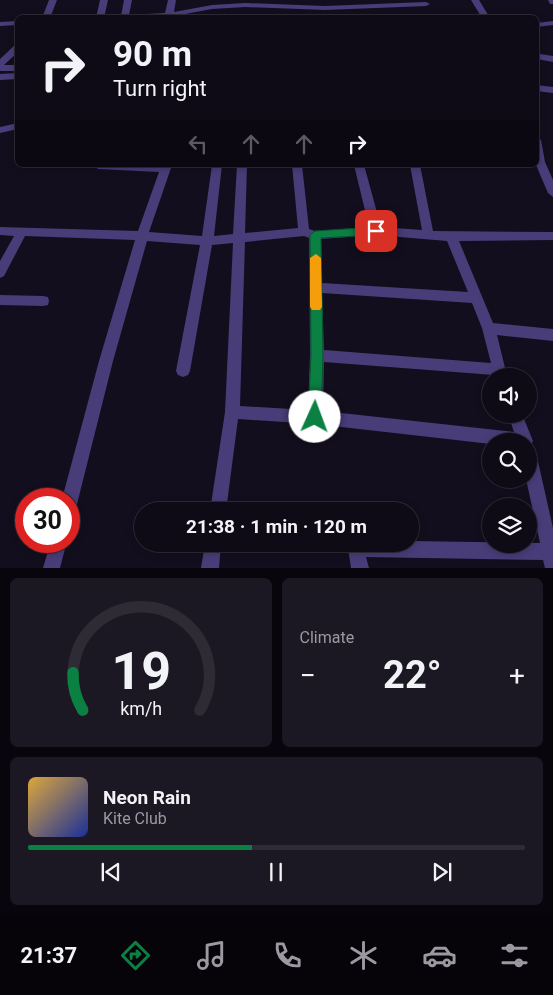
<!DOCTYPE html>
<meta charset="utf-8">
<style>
body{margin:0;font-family:Roboto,sans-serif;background:#1c1823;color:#f1f3f6;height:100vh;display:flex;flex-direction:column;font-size:19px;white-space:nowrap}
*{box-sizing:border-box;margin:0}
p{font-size:16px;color:#9b9aa1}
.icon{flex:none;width:28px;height:28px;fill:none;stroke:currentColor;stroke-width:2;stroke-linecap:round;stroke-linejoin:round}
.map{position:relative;height:568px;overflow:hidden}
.drawer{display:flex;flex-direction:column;gap:10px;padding:10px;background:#08060c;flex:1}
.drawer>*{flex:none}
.hud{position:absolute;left:15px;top:15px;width:524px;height:152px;border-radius:8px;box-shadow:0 2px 8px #0003,0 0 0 1px #2e2b35;background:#0e0a16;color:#f1f3f6;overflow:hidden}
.controls{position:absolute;left:482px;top:368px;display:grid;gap:10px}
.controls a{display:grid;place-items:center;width:55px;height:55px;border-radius:50%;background:#0e0a16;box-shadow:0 2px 8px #0003,0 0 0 1px #2e2b35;font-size:25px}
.speed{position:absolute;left:15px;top:488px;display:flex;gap:10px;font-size:25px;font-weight:700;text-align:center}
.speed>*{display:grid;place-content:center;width:65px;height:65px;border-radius:50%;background:#0e0a16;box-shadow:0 2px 8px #0003,0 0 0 1px #2e2b35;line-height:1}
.speed .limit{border:8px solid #d22;background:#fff;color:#111}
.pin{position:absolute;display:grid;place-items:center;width:42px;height:42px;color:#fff;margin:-21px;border-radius:10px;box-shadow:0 2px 8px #0006}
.me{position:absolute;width:55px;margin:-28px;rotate:2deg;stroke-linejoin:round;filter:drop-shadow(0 0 4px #0008)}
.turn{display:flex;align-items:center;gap:18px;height:105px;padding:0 15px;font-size:22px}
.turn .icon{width:65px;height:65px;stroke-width:2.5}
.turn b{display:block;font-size:35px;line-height:42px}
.lanes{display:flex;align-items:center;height:48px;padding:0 15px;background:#0003;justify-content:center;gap:25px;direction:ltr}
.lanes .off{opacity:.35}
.big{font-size:38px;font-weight:700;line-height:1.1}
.drawer .tile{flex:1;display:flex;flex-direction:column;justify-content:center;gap:8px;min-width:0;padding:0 18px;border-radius:8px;background:#1c1823}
.drawer .dial{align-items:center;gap:0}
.dial svg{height:130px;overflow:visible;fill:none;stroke:#2e2b35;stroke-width:7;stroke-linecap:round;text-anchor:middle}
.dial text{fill:#f1f3f6;stroke:none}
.song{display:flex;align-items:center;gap:15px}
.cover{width:60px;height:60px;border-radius:8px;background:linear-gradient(135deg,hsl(40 70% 55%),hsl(230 70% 35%))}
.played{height:5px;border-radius:2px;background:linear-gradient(90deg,#0b8043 45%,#2e2b35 45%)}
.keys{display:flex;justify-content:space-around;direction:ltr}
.heat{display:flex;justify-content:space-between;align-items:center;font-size:28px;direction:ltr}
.drawer .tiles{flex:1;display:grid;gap:10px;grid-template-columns:1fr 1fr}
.tile:last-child{grid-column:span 2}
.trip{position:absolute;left:134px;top:502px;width:285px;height:50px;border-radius:25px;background:#0e0a16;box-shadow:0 2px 8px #0003,0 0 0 1px #2e2b35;font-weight:700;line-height:50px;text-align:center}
.tab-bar{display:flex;height:80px;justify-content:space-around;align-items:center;background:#060409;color:#9b9aa1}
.tab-bar .icon{width:35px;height:35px}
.tab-bar .active{color:#0b8043}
.tab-bar b{font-size:22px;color:#f1f3f6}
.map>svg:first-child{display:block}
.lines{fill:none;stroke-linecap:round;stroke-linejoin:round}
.minor{fill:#483d78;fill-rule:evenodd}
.tertiary{fill:#483d78;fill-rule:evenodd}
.route{fill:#0b8043;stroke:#07532c}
.slow{fill:#f59e0b}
</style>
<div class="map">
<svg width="553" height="568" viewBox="0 0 553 568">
<rect width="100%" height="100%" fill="#130e1d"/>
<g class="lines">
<path class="minor" d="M49,0H57L50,18H42Z
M100,0H108L104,18H96Z
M124,0H132L129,15L165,13L168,0H176L174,12L212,5L245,3L325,6L426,2L430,4L426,6L325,10L245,7L212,9L169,17L117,18L121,16Z
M471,0H479L490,18H482Z
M548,0H553V4H550Z
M18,21V25L0,26V22Z
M553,21V25L536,27V23Z
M15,45H18V52L4,65H18V71H0V59Z
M540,54L553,56V62L537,59L536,56Z
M18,123V129L0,133V127Z
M536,137L541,140L545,162L553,180V197L548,193L536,165Z
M93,165H172L149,232L202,236L212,165H222L214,236L233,234L237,165H247L245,233L298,228L292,165H302L309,229L315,231L369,227L354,165H364L381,227L422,230L410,165H420L433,231L553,232V240L459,241L493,323L553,329V341L497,335L507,376L324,362L323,411L514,432L508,414H522L533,441L530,446L529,447V441H491V444L315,424L238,419L226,511H210L225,412L233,243L212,245L190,371L188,375L183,377L178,375L176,371L200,245L147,241L113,361L77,504L75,510L69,512V499H62L99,361L135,240L25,236L4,276L0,278V261L14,236L0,235V227L138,231L159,172L98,169ZM376,235L447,241L468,292L322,283L321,239ZM304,236L309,238L310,355L308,410L240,406L245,242ZM322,293L472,303L482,328L491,363L324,350Z
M0,295L43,296L48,297L49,301L48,305L43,306L0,305Z
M529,450L534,452L537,457L553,528V568H545L543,560L366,557L369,568H351L348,548L349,544H410V541L540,543L526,479H529Z
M51,541H67L60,568H43Z
M205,544H221L219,568H201Z"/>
<path class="tertiary" d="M18,73V79L0,80V74Z
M536,85L553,87V93L536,91Z"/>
</g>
<path class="route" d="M376,227L382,231L376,235L321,238L323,355L321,417L319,422L315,424L310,422L308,417L311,355L310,235L315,231Z"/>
<path class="slow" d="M316,254L321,258L322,307L320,310H312L310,307V258Z"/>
</svg>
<div class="controls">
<a><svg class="icon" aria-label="sound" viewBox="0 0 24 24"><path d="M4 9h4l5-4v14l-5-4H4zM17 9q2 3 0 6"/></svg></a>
<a><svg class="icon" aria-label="search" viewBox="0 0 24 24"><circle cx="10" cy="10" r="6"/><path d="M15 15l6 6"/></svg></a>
<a><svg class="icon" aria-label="layers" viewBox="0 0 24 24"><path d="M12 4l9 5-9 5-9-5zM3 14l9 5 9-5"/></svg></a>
</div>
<div class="speed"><div class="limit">30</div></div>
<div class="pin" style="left:376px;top:231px;background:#d93025"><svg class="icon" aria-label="arrive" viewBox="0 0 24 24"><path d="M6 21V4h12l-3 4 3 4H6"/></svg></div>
<svg class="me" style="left:315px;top:417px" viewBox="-20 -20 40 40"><circle r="19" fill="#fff"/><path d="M0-13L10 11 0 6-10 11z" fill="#0b8043"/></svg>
<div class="trip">21:38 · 1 min · 120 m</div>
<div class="hud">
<div class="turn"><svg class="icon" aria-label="right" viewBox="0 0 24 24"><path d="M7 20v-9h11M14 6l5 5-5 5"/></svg><div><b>90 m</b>Turn right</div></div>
<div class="lanes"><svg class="icon off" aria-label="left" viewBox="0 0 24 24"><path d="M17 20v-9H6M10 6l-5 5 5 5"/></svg><svg class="icon off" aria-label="ahead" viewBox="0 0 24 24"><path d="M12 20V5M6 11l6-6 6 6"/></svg><svg class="icon off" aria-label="ahead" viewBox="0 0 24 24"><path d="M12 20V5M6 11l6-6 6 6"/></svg><svg class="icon" aria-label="right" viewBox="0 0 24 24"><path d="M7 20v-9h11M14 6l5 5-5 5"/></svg></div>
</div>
</div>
<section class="drawer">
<div class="tiles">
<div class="tile dial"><svg viewBox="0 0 100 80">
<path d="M14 69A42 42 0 1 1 86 69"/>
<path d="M14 69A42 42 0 0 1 8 46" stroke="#0b8043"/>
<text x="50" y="56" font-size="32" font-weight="700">19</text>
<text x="50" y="72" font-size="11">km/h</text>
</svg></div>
<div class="tile"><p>Climate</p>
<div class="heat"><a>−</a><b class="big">22°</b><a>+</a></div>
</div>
<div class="tile">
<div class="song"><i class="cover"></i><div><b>Neon Rain</b><p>Kite Club</p></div></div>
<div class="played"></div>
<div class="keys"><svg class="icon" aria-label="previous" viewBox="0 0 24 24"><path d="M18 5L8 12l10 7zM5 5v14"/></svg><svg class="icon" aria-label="pause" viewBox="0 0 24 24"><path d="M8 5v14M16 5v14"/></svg><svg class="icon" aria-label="next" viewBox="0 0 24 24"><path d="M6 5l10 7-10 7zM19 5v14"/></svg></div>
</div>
</div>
</section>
<nav class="tab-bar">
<b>21:37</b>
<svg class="icon active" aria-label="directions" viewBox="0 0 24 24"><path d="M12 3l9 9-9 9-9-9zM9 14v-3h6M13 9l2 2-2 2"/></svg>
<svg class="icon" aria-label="music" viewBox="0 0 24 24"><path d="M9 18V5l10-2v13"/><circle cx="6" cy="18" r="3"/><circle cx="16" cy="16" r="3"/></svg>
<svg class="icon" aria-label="phone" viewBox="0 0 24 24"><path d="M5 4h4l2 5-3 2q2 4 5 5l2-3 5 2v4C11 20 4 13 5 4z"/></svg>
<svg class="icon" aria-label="climate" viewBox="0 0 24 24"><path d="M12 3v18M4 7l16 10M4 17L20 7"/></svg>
<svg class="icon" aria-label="car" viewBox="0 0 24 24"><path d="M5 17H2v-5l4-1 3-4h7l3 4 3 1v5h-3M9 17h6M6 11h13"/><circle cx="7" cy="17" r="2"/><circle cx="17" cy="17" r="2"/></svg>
<svg class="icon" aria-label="filters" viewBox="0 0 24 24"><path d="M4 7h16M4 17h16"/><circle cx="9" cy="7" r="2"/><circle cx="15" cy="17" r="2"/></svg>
</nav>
